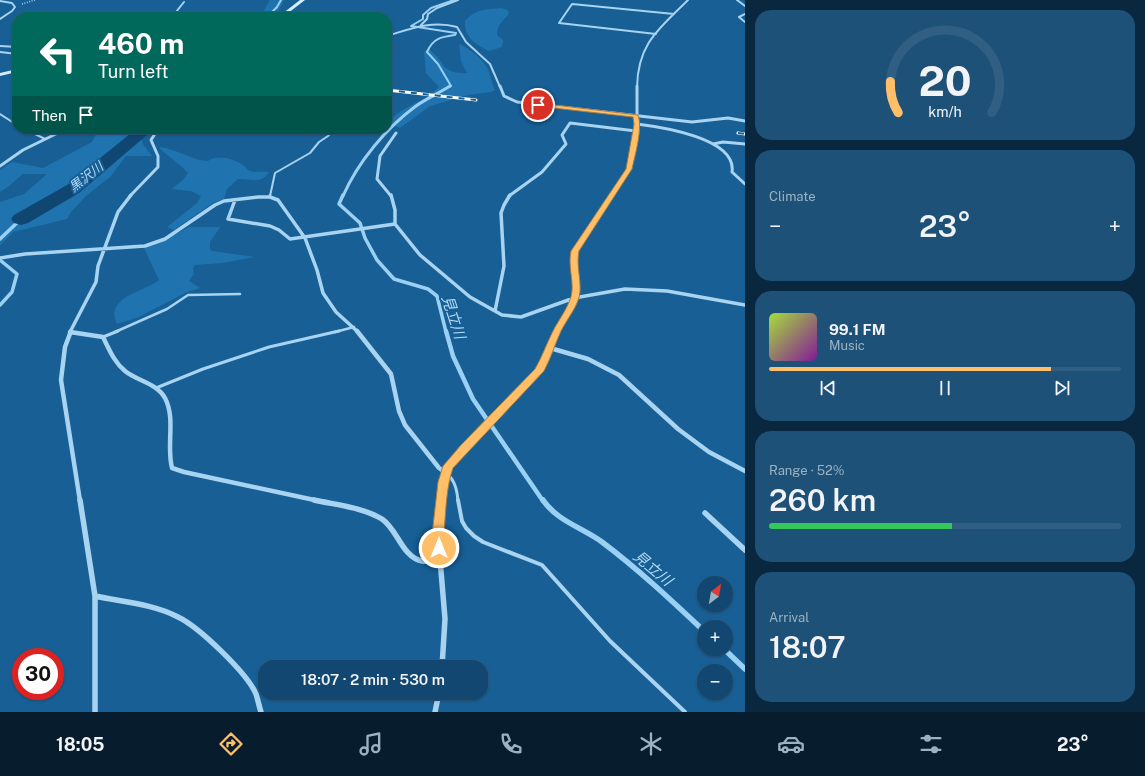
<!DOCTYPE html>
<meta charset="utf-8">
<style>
body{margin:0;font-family:"Public Sans","Noto Sans JP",sans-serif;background:#1e5178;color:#f1f3f6;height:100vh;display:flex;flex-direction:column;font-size:15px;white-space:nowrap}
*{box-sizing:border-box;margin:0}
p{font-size:13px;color:#9cb2c3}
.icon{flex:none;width:22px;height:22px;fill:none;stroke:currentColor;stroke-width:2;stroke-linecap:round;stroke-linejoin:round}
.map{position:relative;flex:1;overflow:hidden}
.panel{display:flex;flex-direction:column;gap:10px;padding:10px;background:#09273e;width:400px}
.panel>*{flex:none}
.banner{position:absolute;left:12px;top:12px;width:380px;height:122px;border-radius:16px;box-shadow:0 1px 3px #0004,0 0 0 1px #305f83;background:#00695c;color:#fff;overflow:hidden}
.needle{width:26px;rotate:31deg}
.fabs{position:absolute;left:697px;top:576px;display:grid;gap:8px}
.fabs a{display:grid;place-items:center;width:36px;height:36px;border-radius:50%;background:#114770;box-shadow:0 1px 3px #0004,0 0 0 1px #305f83;font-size:20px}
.speed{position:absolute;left:12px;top:648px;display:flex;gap:8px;font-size:20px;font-weight:700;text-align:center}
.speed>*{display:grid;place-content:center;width:52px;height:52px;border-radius:50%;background:#114770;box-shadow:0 1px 3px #0004,0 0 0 1px #305f83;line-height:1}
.speed .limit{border:6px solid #d22;background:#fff;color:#111}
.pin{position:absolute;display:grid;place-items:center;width:34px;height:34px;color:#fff;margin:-17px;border:2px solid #fff;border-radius:50%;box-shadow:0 1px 4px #0007}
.me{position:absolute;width:44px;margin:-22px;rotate:0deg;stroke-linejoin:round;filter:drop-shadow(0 0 3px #0008)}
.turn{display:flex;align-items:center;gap:14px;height:84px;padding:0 20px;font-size:18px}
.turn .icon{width:52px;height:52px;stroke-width:2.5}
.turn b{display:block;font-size:28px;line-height:34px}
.then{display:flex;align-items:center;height:38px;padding:0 20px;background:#0003;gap:8px;font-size:15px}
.big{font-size:30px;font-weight:600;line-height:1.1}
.panel .widget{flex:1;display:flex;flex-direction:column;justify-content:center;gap:6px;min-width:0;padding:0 14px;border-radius:16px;background:#1e5178}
.panel .dial{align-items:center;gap:0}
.dial svg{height:104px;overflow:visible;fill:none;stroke:#305f83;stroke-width:7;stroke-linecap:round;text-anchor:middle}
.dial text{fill:#f1f3f6;stroke:none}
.song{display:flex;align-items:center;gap:12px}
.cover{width:48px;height:48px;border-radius:6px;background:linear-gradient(135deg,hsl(80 70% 55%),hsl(290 70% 35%))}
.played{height:4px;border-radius:2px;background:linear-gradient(90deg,#ffbf68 80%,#305f83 80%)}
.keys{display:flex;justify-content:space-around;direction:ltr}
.heat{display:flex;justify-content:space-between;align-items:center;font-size:22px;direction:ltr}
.charge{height:6px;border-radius:3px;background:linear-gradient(90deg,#34c759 52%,#305f83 0)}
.trip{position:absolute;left:258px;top:660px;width:230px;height:40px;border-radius:16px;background:#114770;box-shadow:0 1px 3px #0004,0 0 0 1px #305f83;font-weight:600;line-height:40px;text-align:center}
.tab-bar{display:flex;height:64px;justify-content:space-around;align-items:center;background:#071c2d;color:#9cb2c3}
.tab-bar .icon{width:28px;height:28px}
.tab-bar .current{color:#ffbf68}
.tab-bar b{font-size:18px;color:#f1f3f6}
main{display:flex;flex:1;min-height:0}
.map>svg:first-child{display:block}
.green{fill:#1f73af}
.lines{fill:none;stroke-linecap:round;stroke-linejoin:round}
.stream-far4{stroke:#9ad0f4;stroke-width:2}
.stream-far3{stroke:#9ad0f4;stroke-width:3}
.stream-far2{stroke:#9ad0f4;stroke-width:3.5}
.stream-far1{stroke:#9ad0f4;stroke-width:4.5}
.stream{stroke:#9ad0f4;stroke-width:5.5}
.river{fill:#0f4772;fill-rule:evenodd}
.path{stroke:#a8d3f1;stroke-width:1.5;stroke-dasharray:1 1.5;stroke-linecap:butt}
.service-far3{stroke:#a8d3f1;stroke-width:2}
.service-far2{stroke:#a8d3f1;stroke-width:2.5}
.service-far1{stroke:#a8d3f1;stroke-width:3}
.service{stroke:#a8d3f1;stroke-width:4}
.minor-far4{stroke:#a8d3f1;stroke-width:2}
.minor-far3{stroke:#a8d3f1;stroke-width:3}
.minor-far2{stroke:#a8d3f1;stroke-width:3.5}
.minor-far1{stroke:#a8d3f1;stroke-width:4.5}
.minor{stroke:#a8d3f1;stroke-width:5.5}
.secondary{fill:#d6ecfc;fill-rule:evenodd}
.rail-casing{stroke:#fff;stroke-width:3}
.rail{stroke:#175f95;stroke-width:2;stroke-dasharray:6;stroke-linecap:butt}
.route{fill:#ffbf68;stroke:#a67c44}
.labels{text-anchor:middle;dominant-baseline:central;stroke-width:4;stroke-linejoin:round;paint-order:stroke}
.far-water-label{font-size:13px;font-style:italic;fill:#b4dcf8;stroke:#175f95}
.water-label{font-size:15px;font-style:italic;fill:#b4dcf8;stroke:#175f95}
</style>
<main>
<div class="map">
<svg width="745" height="712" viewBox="0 0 745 712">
<rect width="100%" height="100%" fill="#175f95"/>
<path class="green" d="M270,0H284C277,14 277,17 260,17Z
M502,8L509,11L508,15C502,22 497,25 497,35L503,40L502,47L489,51C475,44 464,38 465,21C477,8 485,10 502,8Z
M459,44C467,47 482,58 486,66C491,73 491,82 495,90L491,92L468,95L430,106L400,128L387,123C401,107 424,102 439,87L426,73L424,52L426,50H430C446,63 441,74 467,73L461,61Z
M88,129H117L141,137L143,144L152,156H126L111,176L86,196L71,212L67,219L13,232L0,245V202L24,194L47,174H23L8,187L0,192V170L12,162L43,168L92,142L97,132Z
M160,147C177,149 191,160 208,161C218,154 233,159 243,165C246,167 247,170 250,171C257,173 263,171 269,172C262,185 249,178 238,179L227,189L224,199L213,203L174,230L167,227L197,203L201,196L191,191L171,189L183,180L188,173C179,163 169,157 159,148Z
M190,227H220L210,242V249L212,251L255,257L222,263L195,265L193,268L194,274L189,281L200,288L185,293L139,317L117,324C104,297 144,292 159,280L144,248C161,244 174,234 190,227Z"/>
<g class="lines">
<path class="stream-far4" d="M267,17L277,7L281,0
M449,87L451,86L438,64L427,52C433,38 441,37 455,35L456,33L411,26L423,19V15L431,8L454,0"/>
<path class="stream-far3" d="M343,196C358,162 386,128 416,106C426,99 439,93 450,86"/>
<path class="stream-far2" d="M343,195L339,204L360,223L365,238L377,260L394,279L428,289L437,296L446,332
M0,239L21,219
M0,260L17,274L12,292L0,305"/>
<path class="stream-far1" d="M446,331L453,356L473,399L543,501"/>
<path class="stream" d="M543,500C557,521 583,528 602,542C638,569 671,600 704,631
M724,649L745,669"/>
<path class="river" d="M136,129H154L79,193L28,223L21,225L14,223L11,219L14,215L67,185Z"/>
<path class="path" d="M22,4L35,0"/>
<path class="service-far3" d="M0,114L17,125
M25,129L45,139
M270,196L275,173L310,153L319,142L328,136L334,129"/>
<path class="service-far2" d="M270,197V195
M115,332L167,309L188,295L240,294
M335,332L354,327"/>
<path class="service-far1" d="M103,337L118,331
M156,388L203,369L269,347L339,331
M446,473C455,480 457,490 458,501"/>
<path class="service" d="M458,500L462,521L466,528L474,536L483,542L542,565L610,641L685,712"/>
<path class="minor-far4" d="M737,0L745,6
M0,1L12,3L15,7L12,11L0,19
M745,14L739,17L745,22
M172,17L184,2
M421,25L427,19L428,14L437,8L458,0
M656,34L559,23L572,4L674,14
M387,36C410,29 432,20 457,27L466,42L490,64L500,87
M0,46L17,47
M0,52L17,54
M637,87C638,43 659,29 688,0"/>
<path class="minor-far3" d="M500,86L504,96L517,102L692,122L728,118L745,121
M637,124C661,127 737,138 732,172L745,184
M156,130L186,132L229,129
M713,144L723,142L745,144
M0,166L23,150L66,129
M130,196L158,167V156L151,140L158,129
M391,196L377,179L380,156L396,133
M509,196L542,172L566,144L562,135L570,123L636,131
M611,196L629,169L637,124V86"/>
<path class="minor-far2" d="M391,195L395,210V224L420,255L470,297L502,315L521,317L574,298L625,289L667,291L745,305
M235,200L228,219L270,226L279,230L290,239L395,224
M0,258L25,254L145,246L165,239L215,205L224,201L258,197H270L278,200L305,238L317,270L323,293L336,312L358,332
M495,311L504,266L501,213L504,205L510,195
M70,332L96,282L98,266L118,212L131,195
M557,332L576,291L573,259L575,251L612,195"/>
<path class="minor-far1" d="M71,331L65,347L61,380L80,501
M357,331L391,374L399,411L405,425L439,468L446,473
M70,332L103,337C109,349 114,362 125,371C137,381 157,383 165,398C176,419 166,445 172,468L184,472L319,501
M550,348L588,359L619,375L678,429L709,452L745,471
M441,501L443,482L449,466L464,448L539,371L558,331"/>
<path class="minor" d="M80,500L95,596V712
M314,500C336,505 362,507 382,519C398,530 402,557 422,561C428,562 434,560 440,560
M441,500L438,535L445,619L442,667
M705,513L745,550
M95,596C123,602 153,604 178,617C199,627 247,673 256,694C258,700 259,706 261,712
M435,712L439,693"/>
<path class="secondary" d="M300,0H305L283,17H278Z
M17,69V72L0,76V73Z"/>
<defs>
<path id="rail" d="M387,90L476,100
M738,133L745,134"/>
</defs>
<use href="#rail" class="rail-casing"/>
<use href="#rail" class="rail"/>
</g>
<path class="route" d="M538,103L638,115C643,128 635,155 632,169L579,251C576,265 581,278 580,292C579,305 567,319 561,331C555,344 551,358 544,371L453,468C446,488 446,511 444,532C444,539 446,545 443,551L439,552L435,551L433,548L432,535L438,482L443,466L461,445L535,369C542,357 546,345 552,333C558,320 571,305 572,291C573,278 568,265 571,251L626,169L634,124L633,117L536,106V104Z"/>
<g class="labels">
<g class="far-water-label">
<text transform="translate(86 177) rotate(-38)">黒沢川</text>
</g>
<g class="water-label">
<text transform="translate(454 317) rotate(72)">見立川</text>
<text transform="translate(653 568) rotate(40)">見立川</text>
</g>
</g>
</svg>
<div class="fabs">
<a><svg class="needle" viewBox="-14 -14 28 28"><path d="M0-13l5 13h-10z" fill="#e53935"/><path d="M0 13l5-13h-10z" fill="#9cb2c3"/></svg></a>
<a>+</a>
<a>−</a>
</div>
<div class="speed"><div class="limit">30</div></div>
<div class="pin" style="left:538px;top:105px;background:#d93025"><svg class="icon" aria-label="arrive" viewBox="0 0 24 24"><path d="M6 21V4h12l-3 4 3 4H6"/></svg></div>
<svg class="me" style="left:439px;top:548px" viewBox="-20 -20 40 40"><circle r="17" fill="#ffbf68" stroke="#fff" stroke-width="3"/><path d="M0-11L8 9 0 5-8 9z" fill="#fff"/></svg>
<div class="trip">18:07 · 2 min · 530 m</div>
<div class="banner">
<div class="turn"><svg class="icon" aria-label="left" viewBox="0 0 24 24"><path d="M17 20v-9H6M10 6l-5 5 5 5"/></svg><div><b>460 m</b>Turn left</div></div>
<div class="then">Then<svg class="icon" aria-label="arrive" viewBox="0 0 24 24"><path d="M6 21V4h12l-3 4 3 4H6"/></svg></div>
</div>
</div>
<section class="panel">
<div class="widget dial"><svg viewBox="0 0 100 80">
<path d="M14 69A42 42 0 1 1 86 69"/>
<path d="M14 69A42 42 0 0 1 8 45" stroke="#ffbf68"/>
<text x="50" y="56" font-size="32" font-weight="700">20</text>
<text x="50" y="72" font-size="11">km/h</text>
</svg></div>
<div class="widget"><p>Climate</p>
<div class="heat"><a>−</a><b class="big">23°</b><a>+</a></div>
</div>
<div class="widget">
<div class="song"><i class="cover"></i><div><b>99.1 FM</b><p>Music</p></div></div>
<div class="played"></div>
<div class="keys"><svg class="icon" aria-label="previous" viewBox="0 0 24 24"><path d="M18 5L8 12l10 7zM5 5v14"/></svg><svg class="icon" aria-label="pause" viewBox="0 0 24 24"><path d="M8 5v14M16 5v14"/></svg><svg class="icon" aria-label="next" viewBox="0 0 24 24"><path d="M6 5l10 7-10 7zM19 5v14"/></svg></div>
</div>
<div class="widget"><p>Range · 52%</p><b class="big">260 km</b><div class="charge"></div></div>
<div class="widget"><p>Arrival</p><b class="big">18:07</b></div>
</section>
</main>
<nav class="tab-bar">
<b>18:05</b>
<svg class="icon current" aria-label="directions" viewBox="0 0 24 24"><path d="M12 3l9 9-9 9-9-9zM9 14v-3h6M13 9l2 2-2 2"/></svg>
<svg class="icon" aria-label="music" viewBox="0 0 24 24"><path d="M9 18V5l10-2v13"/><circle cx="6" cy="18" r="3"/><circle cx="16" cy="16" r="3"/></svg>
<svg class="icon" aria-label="phone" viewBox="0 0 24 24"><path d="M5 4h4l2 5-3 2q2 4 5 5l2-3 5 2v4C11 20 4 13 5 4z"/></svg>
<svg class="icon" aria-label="climate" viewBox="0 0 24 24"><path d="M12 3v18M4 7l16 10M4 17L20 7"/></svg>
<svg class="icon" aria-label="car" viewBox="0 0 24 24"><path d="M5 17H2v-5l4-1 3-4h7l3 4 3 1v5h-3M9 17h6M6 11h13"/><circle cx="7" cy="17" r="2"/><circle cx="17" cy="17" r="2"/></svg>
<svg class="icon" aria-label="filters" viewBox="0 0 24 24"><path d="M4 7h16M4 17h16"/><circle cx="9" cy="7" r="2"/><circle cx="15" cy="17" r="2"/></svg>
<b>23°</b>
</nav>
